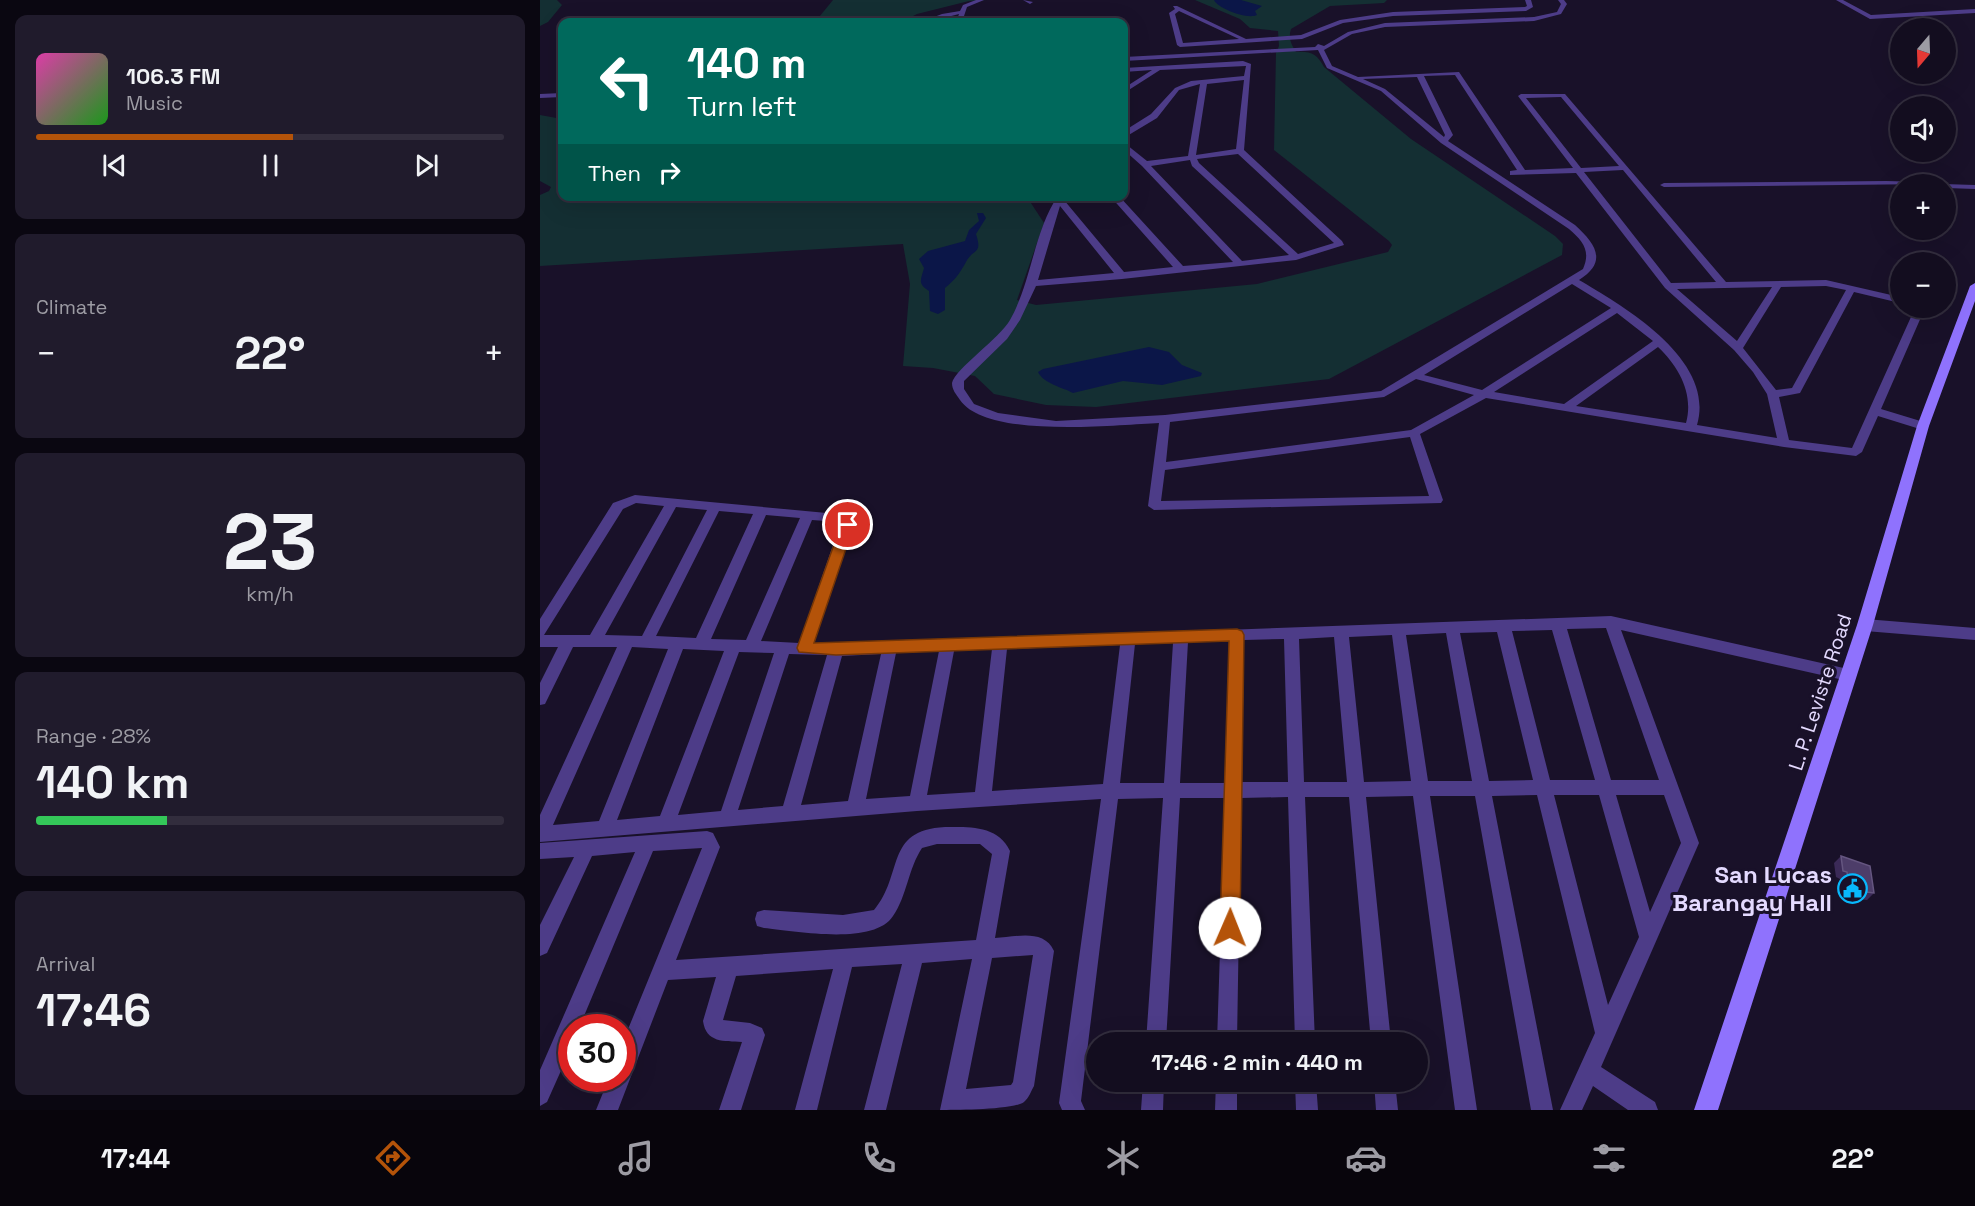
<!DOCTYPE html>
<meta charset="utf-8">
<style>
body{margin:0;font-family:"Space Grotesk",sans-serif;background:#201b2c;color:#f1f3f6;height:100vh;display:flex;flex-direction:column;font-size:22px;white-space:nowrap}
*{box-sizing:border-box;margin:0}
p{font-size:20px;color:#9d9ca4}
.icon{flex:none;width:33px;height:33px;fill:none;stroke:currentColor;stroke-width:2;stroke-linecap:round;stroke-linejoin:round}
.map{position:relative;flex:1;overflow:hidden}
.side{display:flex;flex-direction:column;gap:15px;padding:15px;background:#0a0711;width:540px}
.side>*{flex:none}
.hud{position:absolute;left:18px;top:18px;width:570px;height:183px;border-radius:12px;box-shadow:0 6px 24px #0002,0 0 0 2px #322d3d;background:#00695c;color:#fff;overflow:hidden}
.needle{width:39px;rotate:199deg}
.tools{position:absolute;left:1350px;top:18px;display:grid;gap:12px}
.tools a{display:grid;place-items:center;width:66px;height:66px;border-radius:50%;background:#130d1f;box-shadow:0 6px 24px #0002,0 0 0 2px #322d3d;font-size:30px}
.speed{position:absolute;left:18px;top:1014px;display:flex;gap:12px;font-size:30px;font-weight:700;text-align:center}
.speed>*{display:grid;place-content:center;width:78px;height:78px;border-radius:50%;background:#130d1f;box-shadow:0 6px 24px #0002,0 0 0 2px #322d3d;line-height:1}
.speed .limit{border:9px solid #d22;background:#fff;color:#111}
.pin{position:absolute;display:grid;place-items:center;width:51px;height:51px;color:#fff;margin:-26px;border:3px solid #fff;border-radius:50%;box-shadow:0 2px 6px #0007}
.me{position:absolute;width:66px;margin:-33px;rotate:1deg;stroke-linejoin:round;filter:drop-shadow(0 0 4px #0008)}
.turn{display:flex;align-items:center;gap:21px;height:126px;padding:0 30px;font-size:27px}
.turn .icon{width:78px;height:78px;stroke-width:2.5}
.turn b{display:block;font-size:42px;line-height:51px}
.then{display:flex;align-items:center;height:57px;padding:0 30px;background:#0003;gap:12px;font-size:22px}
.big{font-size:45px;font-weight:700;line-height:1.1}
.side .card{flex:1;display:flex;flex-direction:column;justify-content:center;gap:9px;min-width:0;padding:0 21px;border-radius:12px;background:#201b2c}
.side .dial{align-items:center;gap:0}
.dial b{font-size:78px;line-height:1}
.song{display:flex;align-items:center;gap:18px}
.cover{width:72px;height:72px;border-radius:9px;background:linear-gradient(135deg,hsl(320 70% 55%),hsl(120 70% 35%))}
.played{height:6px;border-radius:3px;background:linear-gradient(90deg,#b45309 55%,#322d3d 55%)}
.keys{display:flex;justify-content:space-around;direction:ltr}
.heat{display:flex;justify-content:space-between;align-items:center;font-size:33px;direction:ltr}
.charge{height:9px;border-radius:4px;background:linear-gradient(90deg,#34c759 28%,#322d3d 0)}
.trip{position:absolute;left:546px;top:1032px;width:342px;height:60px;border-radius:30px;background:#130d1f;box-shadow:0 6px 24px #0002,0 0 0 2px #322d3d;font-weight:700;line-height:60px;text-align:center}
.tabs{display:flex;height:96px;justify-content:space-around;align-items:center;background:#08050c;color:#9d9ca4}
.tabs .icon{width:42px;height:42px}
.tabs .selected{color:#b45309}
.tabs b{font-size:27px;color:#f1f3f6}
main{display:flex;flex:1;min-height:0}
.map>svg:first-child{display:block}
.green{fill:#142f33}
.water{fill:#0b1648}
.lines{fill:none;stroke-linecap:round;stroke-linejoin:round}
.minor{fill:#4d3c88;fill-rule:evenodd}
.secondary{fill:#8f72fd;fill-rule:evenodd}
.wall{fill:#3b2a57}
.building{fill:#4d3d69;stroke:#655680;stroke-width:1.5}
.route{fill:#b45309;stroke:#753606;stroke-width:1.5}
.labels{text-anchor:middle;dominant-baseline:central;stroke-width:6;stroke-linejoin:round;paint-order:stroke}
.street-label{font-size:20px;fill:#e4daff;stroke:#191129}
.near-poi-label{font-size:24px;font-weight:bold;fill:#e4daff;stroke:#191129;text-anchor:end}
</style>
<main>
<section class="side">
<div class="card">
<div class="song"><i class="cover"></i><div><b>106.3 FM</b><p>Music</p></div></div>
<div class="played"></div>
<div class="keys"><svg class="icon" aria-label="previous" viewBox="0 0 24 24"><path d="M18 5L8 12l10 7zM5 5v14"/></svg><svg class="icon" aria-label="pause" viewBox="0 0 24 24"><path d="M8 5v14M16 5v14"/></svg><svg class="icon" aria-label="next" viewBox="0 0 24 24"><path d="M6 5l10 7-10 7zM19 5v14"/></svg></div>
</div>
<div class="card"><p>Climate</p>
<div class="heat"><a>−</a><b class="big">22°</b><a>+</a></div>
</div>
<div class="card dial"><b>23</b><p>km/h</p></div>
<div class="card"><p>Range · 28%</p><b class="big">140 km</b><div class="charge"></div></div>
<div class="card"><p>Arrival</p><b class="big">17:46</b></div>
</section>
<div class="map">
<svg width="1435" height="1110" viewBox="0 0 1435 1110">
<rect width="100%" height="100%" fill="#191129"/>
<path class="green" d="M0,0H17L22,5L8,22L0,26Z
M293,0H447L429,1L377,14L361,22H275Z
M655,0H847L844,3L790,6L751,29C748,38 751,44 756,52C771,51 777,54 784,67L871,139L1015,236L1023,244L1022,255L789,379L556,407L506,405L454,394L435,376L393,368L363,366L370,284L363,244L0,266V195L9,191L11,187L0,181V115L22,119V196L476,197L489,200L504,223L477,300L496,305L717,284L848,252L852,245L849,241L734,150L736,53L739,46L738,31L710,28L700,19Z"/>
<path class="water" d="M674,0H701L722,6L715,11L717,15C707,20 677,8 674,0Z
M437,213H443L446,218L436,234C443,255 433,248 426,262C420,273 415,280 405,288V310L398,314L390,311L389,291C377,283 381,280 384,268L379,259L388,251L425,241L429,230L439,221Z
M609,347L629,352L642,365L662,373L661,376L622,385L583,381L533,393C522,387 504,384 498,372L503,369Z"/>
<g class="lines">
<path class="minor" d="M436,0H444L427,7L422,22H416L419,14L388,22H381L402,14L420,11L423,5Z
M483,0L493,2L490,4Z
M985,0H991L993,7L986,11L853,16L803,23L762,39L640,47L637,45L629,13L635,9L633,6H637L706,39L761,35L800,20L853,12L985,7L987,6ZM639,11L699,39L643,43L635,14Z
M1018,0H1024L1027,4L1021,14L994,21L845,27L812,34L784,50L792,66L818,77L919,72L985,170L1033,168L978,96L981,94H1025L1186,282L1286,280L1360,297V303L1314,292L1260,393L1239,397L1249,440L1312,448L1375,308H1385L1341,409L1387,423L1389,426L1387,429L1383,430L1338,416L1322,452L1316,456L1244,447L946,398L880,434L903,500L901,503L614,510L608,506L619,423C574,425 447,439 420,400C416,394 412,390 412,383C415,369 460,338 470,320C492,281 494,230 518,196H527L524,200L584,272L633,267L570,196H579L643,266L693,262L602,166L584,150V145H587L607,161L648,156L660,84L639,90L617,118L587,136H584V131L611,114L635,88L651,81L704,76L706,66L620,70L584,93V88L612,70L584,72V68L703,61L711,64L704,150L802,241L804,245L756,260L582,279L496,286L480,320L467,339L424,381V389L434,404L458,413L516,421L625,415L841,391L1043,269C1051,251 1043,241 1029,229L901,143L841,91L787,68L778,50L584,61V57L775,47L778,44L784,46L808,32L845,23L994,17L1017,12L1021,4ZM915,75L977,170L970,171V175L1036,173L1125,288L1194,350L1213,372L1227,394L1237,438L1157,425C1176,360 1085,307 1039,280C1068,262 1056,244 1035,225L908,141L913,135L884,76ZM877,77L905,135L904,137L845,89L823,79ZM704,80L696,149L656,155L667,84ZM1021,97L1079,166L1041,168L986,98ZM698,154L794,243L758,254L659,163L657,159ZM650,160L652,166L749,255L702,261L611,166ZM1083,170L1176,282L1131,283L1044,172ZM520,206L574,273L498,280ZM1032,284L1071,308L942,390L884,375ZM1286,286L1306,290L1252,388L1236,390L1203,348L1241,287ZM1232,287L1197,341L1137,289ZM1077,313L1113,341L1024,404L954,392ZM1118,347C1139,367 1154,394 1146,423L1036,406ZM876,379L934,395L871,430L626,462L630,422L844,397ZM870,437L889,496L621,501L625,470Z
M1296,0H1303L1331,15L1435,9V13L1330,19Z
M22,93V97L0,98V94Z
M17,104H22V108H17Z
M1346,181L1384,182L1388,184L1124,187L1120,185L1124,183Z
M1403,184L1435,185V189L1406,188V184Z
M95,495L308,515L314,525L273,643L296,644L1071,616L1308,669L1313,671L1316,675L1313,679L1308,681L1081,630L1159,843L1061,1067L1115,1102L1118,1110H1088L1053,1086L1042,1110H1020L1055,1033L997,795L952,796L1013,1110H991L935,796H890L937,1110H915L873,796L826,797L851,1042H831L809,797H765L775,1042H755L748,797L701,798L697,1042H677L685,798H640L626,1042H606L623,798L578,799L541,1101L545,1110H522L519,1103L561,799L377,811L0,842V815L77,647H33L5,704L0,705V683L18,647H0V619L73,503ZM96,503L124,506L50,635H4L83,509ZM136,507L167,510L102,636L65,635ZM179,511L213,514L156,638L116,636ZM226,515L260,518L206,640L171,639ZM272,520L299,522L300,525L259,643L221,641ZM1066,628L1119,780H1071L1027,629ZM1012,630L1055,780H1010L972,631ZM957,632L993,780L949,781L920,633ZM906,633L932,781H888L866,635ZM852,635L871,781L824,782L809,637ZM794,637L807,782H764L759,639ZM744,639L748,782H702L704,640ZM689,641L685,783H640L648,642ZM633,643L624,783H580L595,644ZM580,645L563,784L452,791L467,649ZM92,647L128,649L59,821L13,825ZM143,649L184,651L120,816L77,820ZM452,649L435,792L387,795L414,651ZM399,651L370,796L326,799L356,653ZM199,652L234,653L181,811L138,815ZM249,654L287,655L243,806L198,810ZM341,654L308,801L261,805L302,656ZM1014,795H1059L1099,937L1068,1005ZM1076,795H1124L1141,843L1110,912Z
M1325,619L1435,628V640L1325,631L1320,629L1318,625L1320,621Z
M405,827C429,827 458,825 470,851L455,938C475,937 504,928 514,951L494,1086C491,1091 489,1098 484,1102C473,1110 416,1110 400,1110L432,959L382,963L346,1110H324L362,964L312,967L277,1110H255L293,969L196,976L183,1020L210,1023L222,1028L225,1035L201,1110H179L202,1042C184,1041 166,1043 163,1021L176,977L128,980L78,1110H56L69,1078H82V1044L162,848L113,851L39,1028H32V1046L7,1102L0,1106V1070L95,852L52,856L7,953L0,956V925L34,857L0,859V843L167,831L173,833L180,847L136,960L436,940L452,854L440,844H397L382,848C368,869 367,896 353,916C334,946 255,931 224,928L217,926L215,919L217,912L224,910L303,915L334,910C364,875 344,830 405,827ZM493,955L473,1082L471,1085L426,1089L452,958Z
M603,1082H624L623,1110H601Z
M676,1082H697V1110H675Z
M755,1082H776L778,1110H756Z
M834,1082H855L858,1110H836Z"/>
<path class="secondary" d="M1435,283V301L1389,426L1333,625L1178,1110H1154L1317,625L1377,426L1430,286Z"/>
</g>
<path class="wall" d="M1301,856L1334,893L1327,900L1303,897L1300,879L1296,877L1294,863Z"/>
<path class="building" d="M1301,856L1330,866L1334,893L1310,890L1307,872L1303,871Z"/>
<path class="route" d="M308,520L314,525L274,643L697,629L702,631L704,635L700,928L697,934L690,937L683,934L680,928L689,641L296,655L259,652L257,648L301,525Z"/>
<defs>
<symbol id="civic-ring" viewBox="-11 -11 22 22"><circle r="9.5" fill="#191129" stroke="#08b8fc" stroke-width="1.5"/><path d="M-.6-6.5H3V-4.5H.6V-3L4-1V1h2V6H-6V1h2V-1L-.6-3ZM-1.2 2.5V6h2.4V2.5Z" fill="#08b8fc"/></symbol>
</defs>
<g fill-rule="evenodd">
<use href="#civic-ring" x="1296" y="872" width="33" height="33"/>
</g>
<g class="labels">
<g class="street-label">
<text transform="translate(1280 692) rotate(-72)">L. P. Leviste Road</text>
</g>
<g class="near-poi-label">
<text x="1292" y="874">San Lucas<tspan x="1292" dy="28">Barangay Hall</tspan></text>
</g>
</g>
</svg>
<div class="tools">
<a><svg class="needle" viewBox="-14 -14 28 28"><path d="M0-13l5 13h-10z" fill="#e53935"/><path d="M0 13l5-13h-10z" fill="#9d9ca4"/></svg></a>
<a><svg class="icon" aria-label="sound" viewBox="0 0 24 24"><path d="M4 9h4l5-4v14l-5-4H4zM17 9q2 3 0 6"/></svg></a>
<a>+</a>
<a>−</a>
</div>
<div class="speed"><div class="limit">30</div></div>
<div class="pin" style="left:308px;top:525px;background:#d93025"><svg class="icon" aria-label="arrive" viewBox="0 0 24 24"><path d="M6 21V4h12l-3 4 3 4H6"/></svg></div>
<svg class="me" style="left:690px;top:928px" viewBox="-20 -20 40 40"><circle r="19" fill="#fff"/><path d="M0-13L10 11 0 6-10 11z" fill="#b45309"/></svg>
<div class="trip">17:46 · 2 min · 440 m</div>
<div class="hud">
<div class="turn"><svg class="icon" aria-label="left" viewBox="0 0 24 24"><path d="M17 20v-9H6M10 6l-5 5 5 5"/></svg><div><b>140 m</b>Turn left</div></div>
<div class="then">Then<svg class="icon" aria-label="right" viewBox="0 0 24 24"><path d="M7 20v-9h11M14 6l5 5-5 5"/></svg></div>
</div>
</div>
</main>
<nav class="tabs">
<b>17:44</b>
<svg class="icon selected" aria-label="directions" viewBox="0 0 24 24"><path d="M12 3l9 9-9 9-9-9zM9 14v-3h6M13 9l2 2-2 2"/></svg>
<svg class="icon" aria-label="music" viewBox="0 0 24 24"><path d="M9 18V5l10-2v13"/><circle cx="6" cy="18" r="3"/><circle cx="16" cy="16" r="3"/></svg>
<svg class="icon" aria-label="phone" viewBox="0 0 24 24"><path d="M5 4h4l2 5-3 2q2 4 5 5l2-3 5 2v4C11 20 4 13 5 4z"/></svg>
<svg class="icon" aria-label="climate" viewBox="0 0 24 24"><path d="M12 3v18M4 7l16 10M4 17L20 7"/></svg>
<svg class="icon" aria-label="car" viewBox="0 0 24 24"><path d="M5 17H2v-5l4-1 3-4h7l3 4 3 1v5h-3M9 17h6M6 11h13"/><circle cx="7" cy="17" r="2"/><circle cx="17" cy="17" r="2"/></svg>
<svg class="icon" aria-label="filters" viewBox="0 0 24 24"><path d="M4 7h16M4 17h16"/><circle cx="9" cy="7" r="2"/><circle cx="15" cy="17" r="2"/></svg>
<b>22°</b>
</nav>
